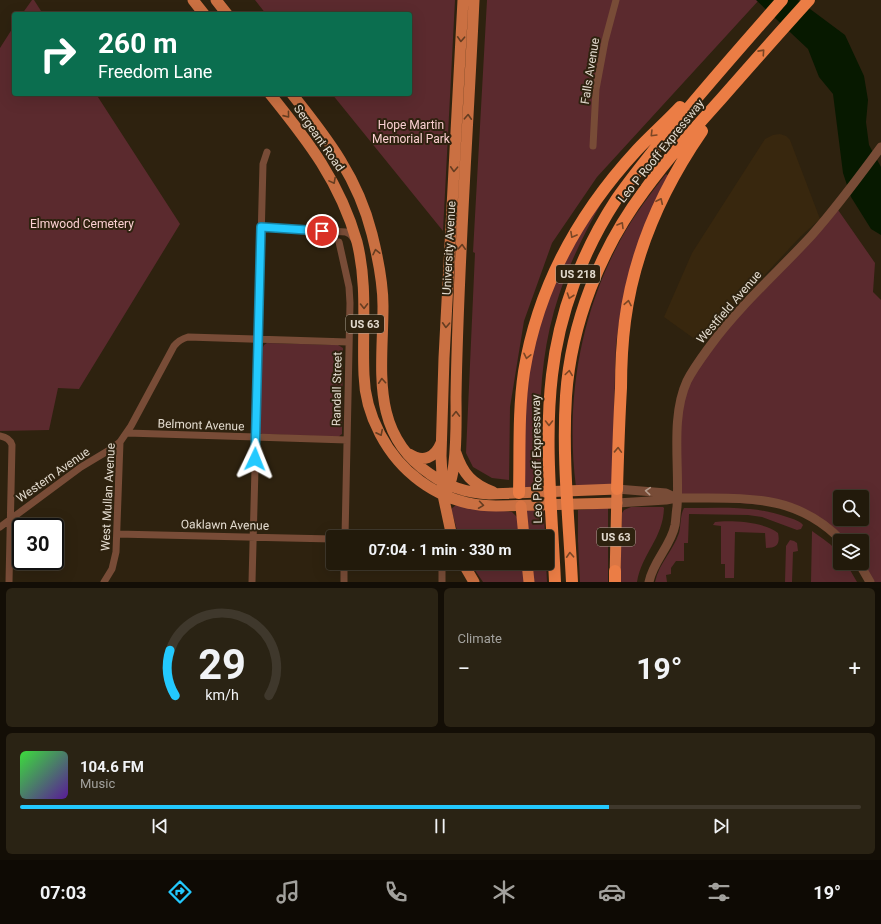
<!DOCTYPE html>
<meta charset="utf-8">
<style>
body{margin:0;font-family:Roboto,sans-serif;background:#2a2314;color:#f1f3f6;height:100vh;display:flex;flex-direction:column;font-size:15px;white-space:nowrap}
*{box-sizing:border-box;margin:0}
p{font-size:13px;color:#a2a19d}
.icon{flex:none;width:22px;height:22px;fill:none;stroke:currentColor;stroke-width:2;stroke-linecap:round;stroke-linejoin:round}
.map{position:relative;height:582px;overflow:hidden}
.drawer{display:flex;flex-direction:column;gap:6px;padding:6px;background:#130e06;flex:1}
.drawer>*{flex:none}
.hud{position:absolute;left:12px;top:12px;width:400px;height:84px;border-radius:4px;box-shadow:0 4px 16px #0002,0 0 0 1px #3f382c;background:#0b6e4f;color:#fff;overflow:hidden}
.controls{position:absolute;left:833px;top:490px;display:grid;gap:8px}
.controls a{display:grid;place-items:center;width:36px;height:36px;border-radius:4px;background:#221a0b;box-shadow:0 4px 16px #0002,0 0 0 1px #3f382c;font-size:20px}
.speed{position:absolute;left:12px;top:518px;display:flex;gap:8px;font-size:20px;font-weight:700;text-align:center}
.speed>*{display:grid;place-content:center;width:52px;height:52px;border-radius:50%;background:#221a0b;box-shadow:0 4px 16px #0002,0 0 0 1px #3f382c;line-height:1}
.speed .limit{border:2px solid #111;border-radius:6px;background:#fff;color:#111}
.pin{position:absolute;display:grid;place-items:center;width:34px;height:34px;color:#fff;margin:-17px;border:2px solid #fff;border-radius:50%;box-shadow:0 1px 4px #0007}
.me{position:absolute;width:44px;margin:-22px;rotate:2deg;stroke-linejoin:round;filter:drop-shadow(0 0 3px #0008)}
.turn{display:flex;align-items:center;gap:14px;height:84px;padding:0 20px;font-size:18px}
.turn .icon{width:52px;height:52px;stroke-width:2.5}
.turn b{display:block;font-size:28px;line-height:34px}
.big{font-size:30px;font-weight:700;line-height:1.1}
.drawer .tile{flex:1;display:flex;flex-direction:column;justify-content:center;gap:6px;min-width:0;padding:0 14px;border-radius:6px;background:#2a2314}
.drawer .dial{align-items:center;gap:0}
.dial svg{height:104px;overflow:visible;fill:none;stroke:#3f382c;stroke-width:7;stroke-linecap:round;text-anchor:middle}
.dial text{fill:#f1f3f6;stroke:none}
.song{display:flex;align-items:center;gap:12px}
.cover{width:48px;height:48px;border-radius:6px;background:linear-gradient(135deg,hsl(120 70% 55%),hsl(270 70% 35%))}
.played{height:4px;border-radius:2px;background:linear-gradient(90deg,#23c9fe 70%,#3f382c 70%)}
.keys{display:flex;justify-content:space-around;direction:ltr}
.heat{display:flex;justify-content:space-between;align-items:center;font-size:22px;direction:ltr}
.drawer .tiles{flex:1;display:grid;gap:6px;grid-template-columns:1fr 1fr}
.tile:last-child{grid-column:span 2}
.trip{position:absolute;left:326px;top:530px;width:228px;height:40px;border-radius:4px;background:#221a0b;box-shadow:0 4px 16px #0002,0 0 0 1px #3f382c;font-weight:700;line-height:40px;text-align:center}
.tab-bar{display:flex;height:64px;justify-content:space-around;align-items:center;background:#0e0a04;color:#a2a19d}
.tab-bar .icon{width:28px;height:28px}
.tab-bar .active{color:#23c9fe}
.tab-bar b{font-size:18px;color:#f1f3f6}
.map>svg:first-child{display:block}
.built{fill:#38270e}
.green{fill:#5b2a2e;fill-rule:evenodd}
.water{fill:#071900}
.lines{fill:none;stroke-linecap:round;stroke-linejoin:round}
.minor{stroke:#784c37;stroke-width:7}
.tertiary{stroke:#784c37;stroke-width:9}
.primary{stroke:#ca7042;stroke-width:11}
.trunk{stroke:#da7644;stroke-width:11}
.motorway{stroke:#eb7d45;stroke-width:12}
.oneway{stroke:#653d21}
.oneway2{stroke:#7a4625}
.oneway3{stroke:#b39b8b}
.route-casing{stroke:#1783a5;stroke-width:10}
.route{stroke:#23c9fe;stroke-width:7}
.labels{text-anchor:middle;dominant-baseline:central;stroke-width:4;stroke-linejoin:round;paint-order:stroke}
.shield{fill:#2e220f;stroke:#ada495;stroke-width:1}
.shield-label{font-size:11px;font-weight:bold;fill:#e3dbcf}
.street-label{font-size:12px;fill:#e3dbcf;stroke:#2e220f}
.park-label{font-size:12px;fill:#fcd0d2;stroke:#2e220f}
</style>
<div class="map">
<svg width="881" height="582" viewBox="0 0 881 582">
<rect width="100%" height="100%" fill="#2e220f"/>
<path class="built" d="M780,134L786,136L790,140L820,219L801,236L758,282L703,345L664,317L692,253L765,139L773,135Z"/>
<path class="green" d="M32,0H34L43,14H22Z
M255,0H455L443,231L332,94H410V14H266Z
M487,0H759L597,177L552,243L524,321L510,407L509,480L492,478L473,467L466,453L475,253L473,252Z
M14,26V94H96L180,224L79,389L58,388L49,430L0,431V48Z
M666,174L669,176L620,316L616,344L615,373L613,484L576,487C565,401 580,313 622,237C635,214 650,194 666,174Z
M602,202C585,232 570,262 559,295C538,357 538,423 542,488L523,487L524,398L539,318L573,241Z
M836,207L875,263L873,292L881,300V582H870L862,563V541H842L790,507L677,498L678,410L701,357ZM840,497H862V519H840Z
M267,343L338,345L343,348L342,432V434L338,437L262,434L260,433L261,351L264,345Z
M456,505L512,512L517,517L521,537H459L451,509Z
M631,507H663L664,508C663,539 642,553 637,582H620L622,513L624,510Z
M608,508V582H580L578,541V510Z
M684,508C719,508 754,505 787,517C793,519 800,521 803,525L801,529L797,530L762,517L748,515L689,514L688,543H684V561H676L671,568V574L666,575L667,582H655C659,563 673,551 679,533C681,525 680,515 684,508Z
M526,510H544L545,537H527Z
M715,522C731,520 765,522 778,533C780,543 778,548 766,548L765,533L735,532L734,578H725V564H721V526L713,525Z
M812,531C819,536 838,548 840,556C841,558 840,561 840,563H846L857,582H811Z
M790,540L794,541L797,543L798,551L793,552L792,582H785L786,546Z
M470,563H524L526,582H483Z
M530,563H546L547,582H533Z"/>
<path class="water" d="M756,0H798L845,35L864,76L868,100L866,122L869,145L881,167V235L871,229L851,197L843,173L833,94L819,77L808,49Z"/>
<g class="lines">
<path class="minor" d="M593,146L596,89L605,41L616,0
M261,227L346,232L350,234L354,239
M339,242L349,287L350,303L345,537
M127,433L347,440
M0,436C6,437 10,439 12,445L9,582
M0,527L81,467L111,449L120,442L131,426L174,346C178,341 181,339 188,337L348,342
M117,534L333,539
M442,563V582
M104,582L112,569L116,552L120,442
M252,582L263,164L267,152
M344,582V563"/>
<path class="tertiary" d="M617,489L666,493L677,498
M617,503L666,500L677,498C741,499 794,491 842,541
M859,563L870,582
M649,582C653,561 671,546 675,525C676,519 676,513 677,507C680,467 670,418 687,381C693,369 702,357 710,346C740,305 778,272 812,235C837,207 859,177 881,147"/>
<path class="primary" d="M193,0L204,14
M216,0L227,14
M270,94C308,141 340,182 357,242C368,286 362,330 364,375C365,415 387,457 420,481C443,498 468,506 496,506L617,503
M292,94C328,139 358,178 372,234C378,258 383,282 383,306C383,369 369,433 430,474C448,487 467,493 489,494L617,489
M456,453C463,474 472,484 493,492
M409,454C423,463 435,458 441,443
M446,492C458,476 456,418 456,397C458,264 468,132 474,0
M452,537L443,495L441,456L444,358L463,0
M463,563L474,582"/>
<path class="trunk" d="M521,506L524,537
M527,563L529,582
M615,579L617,489"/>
<path class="motorway" d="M617,489C618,455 619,422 621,388C621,366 622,344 625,321C634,252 662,189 702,131
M519,493C520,453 518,412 524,372C538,286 578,214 637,150C650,136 666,122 680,107
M555,582C552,514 544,442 552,375C559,313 582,252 616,200C629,181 644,163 658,145C698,95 740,48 782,0
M572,582C569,521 562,458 566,396C571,323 600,250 644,191C667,159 694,129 721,99C750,66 779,33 809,0
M615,582V571"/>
</g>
<defs><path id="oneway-chevron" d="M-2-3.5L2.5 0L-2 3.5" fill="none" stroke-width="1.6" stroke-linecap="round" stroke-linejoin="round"/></defs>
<g class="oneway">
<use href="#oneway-chevron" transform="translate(461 39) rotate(93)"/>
<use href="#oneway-chevron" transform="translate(287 115) rotate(51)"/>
<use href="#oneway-chevron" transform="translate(468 117) rotate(-87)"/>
<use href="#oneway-chevron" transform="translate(454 169) rotate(93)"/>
<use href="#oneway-chevron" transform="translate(333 181) rotate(62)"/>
<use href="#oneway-chevron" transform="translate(462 247) rotate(-87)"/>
<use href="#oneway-chevron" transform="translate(376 252) rotate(-102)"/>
<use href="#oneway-chevron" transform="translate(364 306) rotate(89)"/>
<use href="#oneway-chevron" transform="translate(446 325) rotate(93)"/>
<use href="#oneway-chevron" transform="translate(382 381) rotate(-94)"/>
<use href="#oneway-chevron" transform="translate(456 414) rotate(-89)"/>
<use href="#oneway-chevron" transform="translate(380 433) rotate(64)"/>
<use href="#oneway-chevron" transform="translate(481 505) rotate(8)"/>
</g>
<g class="oneway2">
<use href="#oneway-chevron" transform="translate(762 52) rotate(-48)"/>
<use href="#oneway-chevron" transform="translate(653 134) rotate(135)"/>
<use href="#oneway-chevron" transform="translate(660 201) rotate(-65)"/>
<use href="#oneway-chevron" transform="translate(621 225) rotate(-59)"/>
<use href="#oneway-chevron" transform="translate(573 235) rotate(119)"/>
<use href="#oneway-chevron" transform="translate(570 296) rotate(109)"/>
<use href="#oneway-chevron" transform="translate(628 303) rotate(-79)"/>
<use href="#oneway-chevron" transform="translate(527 356) rotate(102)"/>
<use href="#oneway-chevron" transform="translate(569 373) rotate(-82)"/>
<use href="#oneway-chevron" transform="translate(549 423) rotate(90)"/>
<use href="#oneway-chevron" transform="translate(618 450) rotate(-88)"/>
<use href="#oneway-chevron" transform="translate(570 555) rotate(-93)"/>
</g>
<use class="oneway3" href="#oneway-chevron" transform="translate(648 491) rotate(-175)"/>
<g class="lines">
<defs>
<path id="route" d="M255,459L261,227L322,231"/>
</defs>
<use href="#route" class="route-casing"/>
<use href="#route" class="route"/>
</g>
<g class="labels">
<g class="shield">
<rect x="556" y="265" width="44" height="18" rx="3"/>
<rect x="346" y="315" width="38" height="18" rx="3"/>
<rect x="597" y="528" width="38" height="18" rx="3"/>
</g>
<g class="shield-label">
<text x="578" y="274">US 218</text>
<text x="365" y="324">US 63</text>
<text x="616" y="537">US 63</text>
</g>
<g class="street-label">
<text transform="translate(590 71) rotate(-81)">Falls Avenue</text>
<text transform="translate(319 138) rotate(55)">Sergeant Road</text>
<text transform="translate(661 151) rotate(-51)">Leo P Rooff Expressway</text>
<text transform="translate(449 248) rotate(-87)">University Avenue</text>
<text transform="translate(729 307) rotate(-49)">Westfield Avenue</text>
<text transform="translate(337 389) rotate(-89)">Randall Street</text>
<text transform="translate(201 425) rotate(2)">Belmont Avenue</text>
<text transform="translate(537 459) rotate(-91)">Leo P Rooff Expressway</text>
<text transform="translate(53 475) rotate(-35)">Western Avenue</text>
<text transform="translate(108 497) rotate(-87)">West Mullan Avenue</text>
<text transform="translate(225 525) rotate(1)">Oaklawn Avenue</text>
</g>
<g class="park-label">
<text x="411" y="125">Hope Martin<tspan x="411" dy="14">Memorial Park</tspan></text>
<text x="82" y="224">Elmwood Cemetery</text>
</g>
</g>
</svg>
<div class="controls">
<a><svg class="icon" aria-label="search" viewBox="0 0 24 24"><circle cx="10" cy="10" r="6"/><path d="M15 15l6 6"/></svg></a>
<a><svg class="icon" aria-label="layers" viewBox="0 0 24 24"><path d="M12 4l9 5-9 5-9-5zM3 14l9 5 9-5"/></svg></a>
</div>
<div class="speed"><div class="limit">30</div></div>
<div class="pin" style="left:322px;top:231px;background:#d93025"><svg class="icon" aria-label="arrive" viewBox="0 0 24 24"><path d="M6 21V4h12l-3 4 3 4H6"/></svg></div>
<svg class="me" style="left:255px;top:459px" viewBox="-20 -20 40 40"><path d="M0-17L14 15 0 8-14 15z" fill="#23c9fe" stroke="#fff" stroke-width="4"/></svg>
<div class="trip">07:04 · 1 min · 330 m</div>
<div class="hud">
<div class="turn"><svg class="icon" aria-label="right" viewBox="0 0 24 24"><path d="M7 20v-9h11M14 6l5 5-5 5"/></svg><div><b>260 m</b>Freedom Lane</div></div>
</div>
</div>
<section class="drawer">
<div class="tiles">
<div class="tile dial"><svg viewBox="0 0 100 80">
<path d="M14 69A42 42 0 1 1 86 69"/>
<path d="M14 69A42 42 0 0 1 10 34" stroke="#23c9fe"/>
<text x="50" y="56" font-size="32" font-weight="700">29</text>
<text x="50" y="72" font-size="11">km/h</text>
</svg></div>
<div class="tile"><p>Climate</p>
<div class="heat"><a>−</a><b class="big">19°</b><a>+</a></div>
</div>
<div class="tile">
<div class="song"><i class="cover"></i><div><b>104.6 FM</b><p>Music</p></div></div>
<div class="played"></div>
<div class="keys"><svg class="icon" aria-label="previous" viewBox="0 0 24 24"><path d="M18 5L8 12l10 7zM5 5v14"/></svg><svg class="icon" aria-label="pause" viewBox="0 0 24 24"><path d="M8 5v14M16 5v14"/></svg><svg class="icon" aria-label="next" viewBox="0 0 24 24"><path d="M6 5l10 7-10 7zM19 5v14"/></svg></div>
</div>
</div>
</section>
<nav class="tab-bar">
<b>07:03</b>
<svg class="icon active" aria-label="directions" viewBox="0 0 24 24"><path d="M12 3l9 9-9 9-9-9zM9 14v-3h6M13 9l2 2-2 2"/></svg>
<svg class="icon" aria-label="music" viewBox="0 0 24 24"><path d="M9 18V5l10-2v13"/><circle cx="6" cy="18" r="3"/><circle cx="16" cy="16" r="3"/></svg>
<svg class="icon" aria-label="phone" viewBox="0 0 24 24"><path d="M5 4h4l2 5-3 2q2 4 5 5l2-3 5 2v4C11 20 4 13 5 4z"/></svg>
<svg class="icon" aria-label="climate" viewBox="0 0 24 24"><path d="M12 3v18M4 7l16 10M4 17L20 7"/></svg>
<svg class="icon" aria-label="car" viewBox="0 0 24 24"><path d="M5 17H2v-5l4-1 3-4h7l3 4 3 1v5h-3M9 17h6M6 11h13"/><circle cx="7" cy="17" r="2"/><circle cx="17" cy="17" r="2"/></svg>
<svg class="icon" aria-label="filters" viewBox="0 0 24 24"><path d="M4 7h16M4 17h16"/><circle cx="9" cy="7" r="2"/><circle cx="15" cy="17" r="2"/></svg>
<b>19°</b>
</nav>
